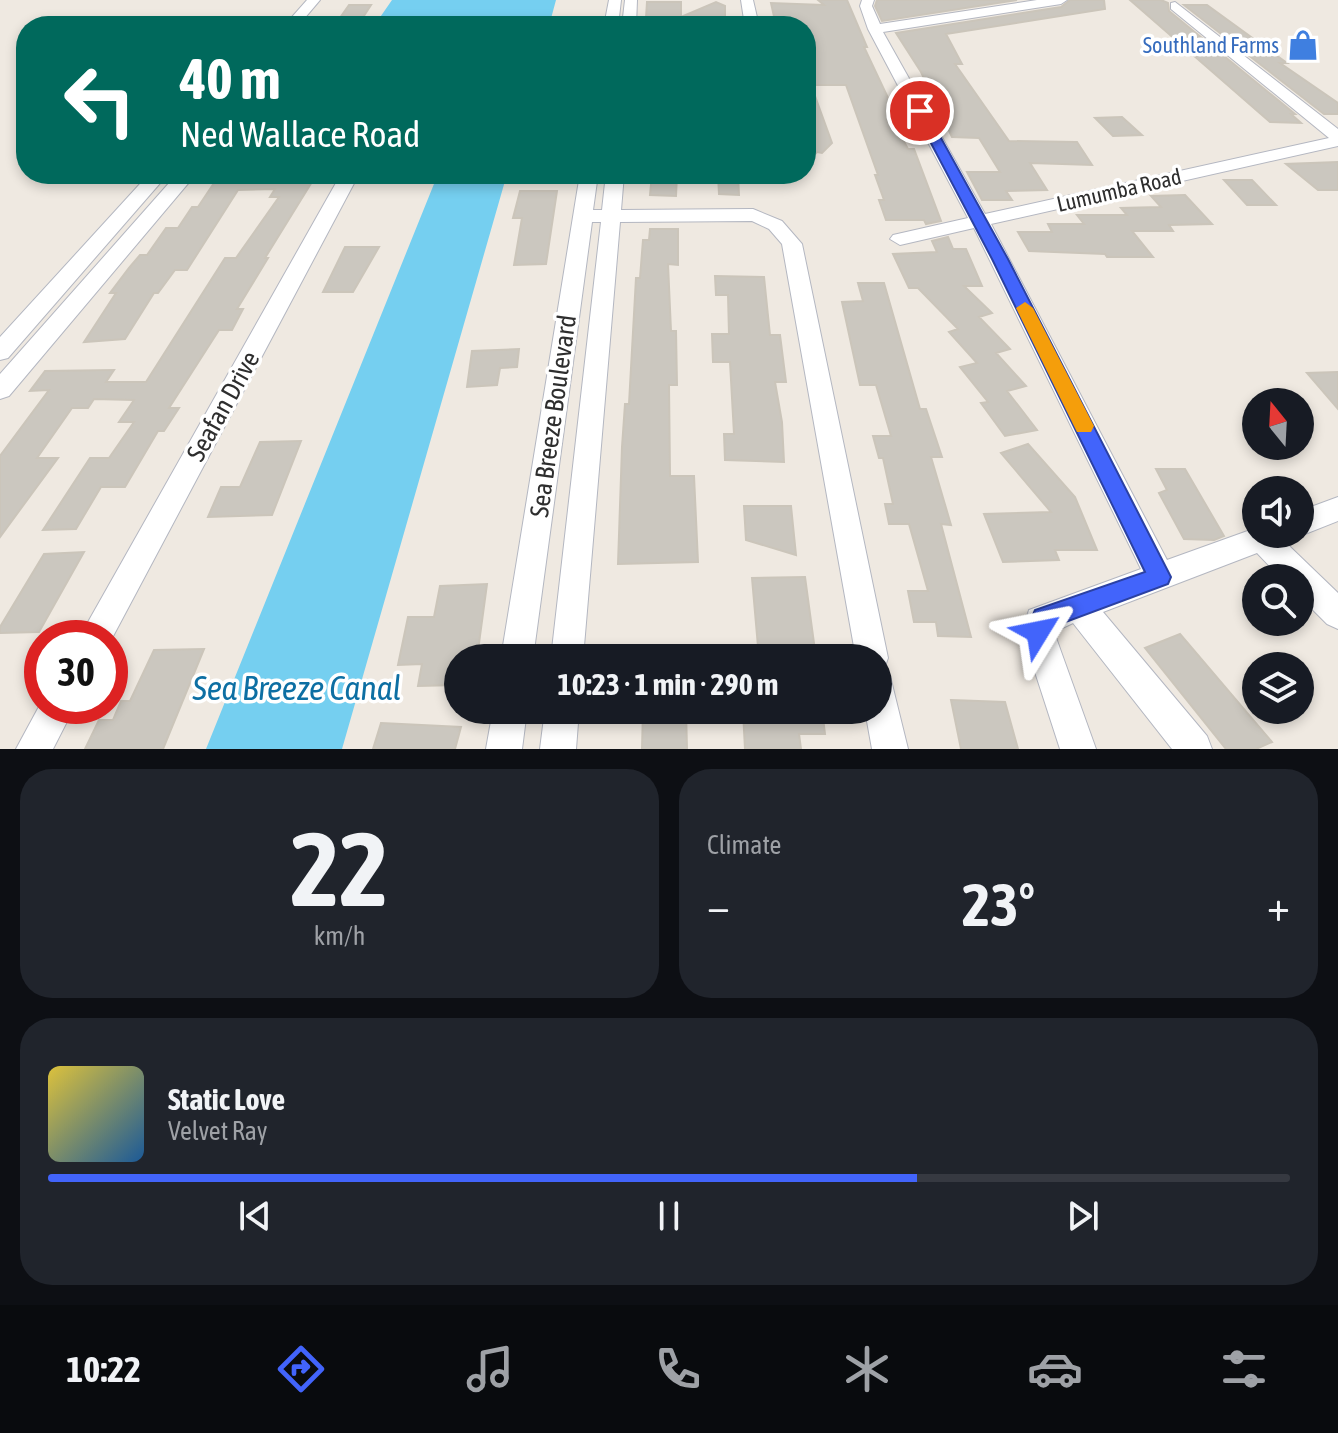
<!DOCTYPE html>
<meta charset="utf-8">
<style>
body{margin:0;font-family:"Asap Condensed",sans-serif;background:#20242c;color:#f1f3f6;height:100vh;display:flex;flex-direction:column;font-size:30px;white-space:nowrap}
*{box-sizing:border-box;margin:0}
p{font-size:26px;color:#9ea1a6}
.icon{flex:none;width:44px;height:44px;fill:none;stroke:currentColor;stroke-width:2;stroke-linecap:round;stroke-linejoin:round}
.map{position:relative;height:749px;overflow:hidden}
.sheet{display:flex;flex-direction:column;gap:20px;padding:20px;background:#0d0f14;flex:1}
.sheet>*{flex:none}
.guide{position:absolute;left:16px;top:16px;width:800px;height:168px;border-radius:32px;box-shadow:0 4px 12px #0003;background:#00695c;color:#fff;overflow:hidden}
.needle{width:52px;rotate:342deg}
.tools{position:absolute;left:1242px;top:388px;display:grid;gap:16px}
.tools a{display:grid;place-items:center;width:72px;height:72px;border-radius:50%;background:#171b24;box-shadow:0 4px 12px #0003;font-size:40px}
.speed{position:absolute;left:24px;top:620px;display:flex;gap:16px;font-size:40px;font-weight:700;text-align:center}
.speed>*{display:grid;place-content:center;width:104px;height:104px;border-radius:50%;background:#171b24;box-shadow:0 4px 12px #0003;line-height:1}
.speed .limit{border:12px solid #d22;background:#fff;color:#111}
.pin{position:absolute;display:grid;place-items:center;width:68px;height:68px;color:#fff;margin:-34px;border:4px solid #fff;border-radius:50%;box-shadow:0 2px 8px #0007}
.me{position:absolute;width:88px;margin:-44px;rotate:55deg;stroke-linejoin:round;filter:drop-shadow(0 0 6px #0008)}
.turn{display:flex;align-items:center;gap:28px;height:168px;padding:0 32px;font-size:36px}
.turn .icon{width:104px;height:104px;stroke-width:2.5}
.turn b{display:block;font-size:56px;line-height:68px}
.big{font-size:60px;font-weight:700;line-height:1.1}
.sheet .tile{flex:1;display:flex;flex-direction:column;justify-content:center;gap:12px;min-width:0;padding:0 28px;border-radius:32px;background:#20242c}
.sheet .dial{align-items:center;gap:0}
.dial b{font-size:104px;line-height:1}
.song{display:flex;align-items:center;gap:24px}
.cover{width:96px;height:96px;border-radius:12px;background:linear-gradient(135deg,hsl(50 70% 55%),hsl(210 70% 35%))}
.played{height:8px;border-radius:4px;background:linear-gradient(90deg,#4264fb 70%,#363941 70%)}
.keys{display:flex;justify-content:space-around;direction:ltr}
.heat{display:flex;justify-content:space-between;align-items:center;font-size:44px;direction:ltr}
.sheet .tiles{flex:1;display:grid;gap:20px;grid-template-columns:1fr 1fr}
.tile:last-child{grid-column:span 2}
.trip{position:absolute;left:444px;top:644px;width:448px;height:80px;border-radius:40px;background:#171b24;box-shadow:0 4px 12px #0003;font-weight:700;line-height:80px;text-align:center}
.tab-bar{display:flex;height:128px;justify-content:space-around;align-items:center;background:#090b0e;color:#9ea1a6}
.tab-bar .icon{width:56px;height:56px}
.tab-bar .selected{color:#4264fb}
.tab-bar b{font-size:36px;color:#f1f3f6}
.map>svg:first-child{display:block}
.water{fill:#75cff0}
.building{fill:#cbc7bf;stroke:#cbc5ba;stroke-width:2}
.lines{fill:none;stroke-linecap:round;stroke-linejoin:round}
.minor-casing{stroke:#b4b7c1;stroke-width:2}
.minor{fill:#fff;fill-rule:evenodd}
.route{fill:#4264fb;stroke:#2b41a3;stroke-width:2}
.slow{fill:#f59e0b}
.labels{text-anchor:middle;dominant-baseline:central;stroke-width:7;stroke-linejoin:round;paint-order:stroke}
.far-shop-label{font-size:22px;fill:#366cbe;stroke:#fff;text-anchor:end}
.far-street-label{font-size:22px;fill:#2e2e2e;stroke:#fff}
.street-label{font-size:26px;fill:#2e2e2e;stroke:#fff}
.near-water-label{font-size:34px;font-style:italic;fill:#0d6fa3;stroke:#fff}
</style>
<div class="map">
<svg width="1338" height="749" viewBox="0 0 1338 749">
<rect width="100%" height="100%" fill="#efe9e1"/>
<path class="water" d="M392,0H556L549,26H374Z
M438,174H507L342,749H206Z"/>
<path class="building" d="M818,0H847L867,47H864L890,102L894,116H890L908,149H914L941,221L926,224L924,220H886L879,200H884L875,175H878L846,85H811L832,143L822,153L817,152L806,163V26H784L783,21H775L771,3L824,5Z
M877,0H1017L882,21L875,6Z
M1070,0H1104L1105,9L946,34L962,64H955L1009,141L1077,142L1092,165L1030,163L1047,190L1006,191L1012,200H982L967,172H1000L979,138L952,137L921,72L896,33L1061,7Z
M1130,0H1161L1168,3L1169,11L1295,114H1291L1301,123L1270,122Z
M647,2H681V17L716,2L725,6V26H650L652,18H646Z
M349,5H371L358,25H335Z
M1184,5H1207L1287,63H1280L1338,103V114H1324Z
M1122,117L1142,135L1113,136L1095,118Z
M1338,162V190H1318L1286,164Z
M220,174H312L310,177H315L265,258H268L237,309H243L232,330H219L169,408H179L164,431H158L125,487H101L76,529L43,530L90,458H109L134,422H119L134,400L94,399L88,408H72L37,458H58L0,537V456L49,390L30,391L45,371L114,370L106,382H146L225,258H236L279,197H270L275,189L238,190L187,270H175L158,293H154L125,339L84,342L116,293H110L129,268L140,255H147L166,228H178L192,207H198Z
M652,174H677L676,196L650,195Z
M718,175H738L739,195L719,194Z
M1224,180H1252L1276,205H1247Z
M520,191H557L546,264L514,265L522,218H513Z
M1185,195L1212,224L1169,225L1173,231H1132L1153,257H1107L1105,254L1029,251L1018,232H1052L1048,224H1084L1077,215H1127L1121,208L1161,207L1151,196Z
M650,229H678V265L668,264L671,331H676L677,385H669L670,476H694L698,562L618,564L622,447L625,404H629L636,278H640L643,240H649Z
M948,237L953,249H966L982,286H964L992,313L979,317L1010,349L996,353L1026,386L1007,391L1037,430L1005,436L981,403L988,402L960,367L977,363L949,332L958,329L918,288H909L893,254L937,252L932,241Z
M345,247H379L353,292H323Z
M715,276L764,277L770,335H780L786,382H775L782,422L784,462L725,460L724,434H734L730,362H713L712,334H729L728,295H716Z
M858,283H884L920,409H926L942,457H931L951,525L941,524L971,637L938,636L936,622H914L908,591H928L909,524H889L885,504H893L883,458H879L873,436H891L876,385H860L842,302L863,301Z
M519,349L517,367L500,368L497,385L467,387L472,351Z
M1338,372V409L1307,373Z
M301,441L272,515L208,517L221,487H240L260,442Z
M1028,444L1075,497L1097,550H1055L1059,560L1003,562L984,514L1051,512L1001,453Z
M1156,469H1185L1224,536L1214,540L1184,539L1159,493L1167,490Z
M744,506H791L796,555L746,540Z
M84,552L39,632L0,633V627L44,554Z
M805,577L816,658H759L752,578Z
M487,584L477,658H458V685L418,686L422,664L398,665L408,617H434L440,586Z
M1180,634L1272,742L1256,749H1226L1145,648Z
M204,649L163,749H85L99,720H113L121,701H130L154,650Z
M951,700L1005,702L1018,749H961Z
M643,710H686L687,749H642Z
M822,710L825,734H799L801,749H745L743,711Z
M381,723L461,727L455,749H373Z"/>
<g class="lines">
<defs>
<path id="minor" d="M307,0H320L298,26H284Z
M609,0H621L618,26H604Z
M625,0H637L636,26H622Z
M741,0H753L759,26H745Z
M862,0H874L872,6L880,24L1037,0H1067L1061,4L883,32L985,214L1329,138L1171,9V3L1175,2L1338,129V146L991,224L1167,560L1256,528V534H1287L1284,541L1338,593V629L1327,624L1300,597V578H1281L1257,553L1103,612L1207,736L1212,749H1172L1073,623L1054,632L1096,749H1060L1022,632L1029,610L1141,569L974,228L900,245L890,239L893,235L968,218L868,29L860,6Z
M149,174H168L8,358L0,360V337Z
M177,174H196L9,396L0,399V374Z
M341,174H359L110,642V638H79Z
M580,174H598L593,210H602L606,174H624L621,210L753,209L782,221L802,244L888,658L884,669L879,671L890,676L908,749H872L865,710H878V658H856L782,244L769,229L752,221L620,222L583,658H551L601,222H592L533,658H501Z
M1338,497V521L1300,536L1294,534H1300V511Z
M42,701V706H75L53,749H16Z
M493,710H527L522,749H486Z
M545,710H579L576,749H540Z"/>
</defs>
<use href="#minor" class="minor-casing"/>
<use href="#minor" class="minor"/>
</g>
<path class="route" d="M920,108L926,111L1008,259L1171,577L1168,584L1052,627L1046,640L1038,643L1029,640L1025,632L1035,610L1145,572L992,259L914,111Z"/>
<path class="slow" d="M1025,302L1033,308L1094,426L1091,432H1077L1074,426L1016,308Z"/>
<defs>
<symbol id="shop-bare" viewBox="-9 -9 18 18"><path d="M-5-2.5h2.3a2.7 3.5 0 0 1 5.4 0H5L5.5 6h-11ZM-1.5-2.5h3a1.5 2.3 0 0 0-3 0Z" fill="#3f7fe0" stroke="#fff" stroke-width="2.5" paint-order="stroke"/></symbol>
</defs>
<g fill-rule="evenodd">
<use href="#shop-bare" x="1281" y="23" width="44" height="44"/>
</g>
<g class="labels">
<g class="far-shop-label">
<text x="1279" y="45">Southland Farms</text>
</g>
<g class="far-street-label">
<text transform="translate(1119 190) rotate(-13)">Lumumba Road</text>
</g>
<g class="street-label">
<text transform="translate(223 406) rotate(-61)">Seafan Drive</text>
<text transform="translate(553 416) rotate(-82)">Sea Breeze Boulevard</text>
</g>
<g class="near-water-label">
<text x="297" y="687">Sea Breeze Canal</text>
</g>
</g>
</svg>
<div class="tools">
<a><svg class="needle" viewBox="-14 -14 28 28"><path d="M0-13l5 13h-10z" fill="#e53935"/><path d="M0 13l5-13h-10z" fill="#9ea1a6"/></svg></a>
<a><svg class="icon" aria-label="sound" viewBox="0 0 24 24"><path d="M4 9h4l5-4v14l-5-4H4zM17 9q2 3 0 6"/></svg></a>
<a><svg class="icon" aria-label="search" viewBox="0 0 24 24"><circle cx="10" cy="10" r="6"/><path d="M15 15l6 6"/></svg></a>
<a><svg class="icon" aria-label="layers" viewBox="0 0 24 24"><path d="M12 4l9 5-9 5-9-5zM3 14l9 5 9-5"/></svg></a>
</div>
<div class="speed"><div class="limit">30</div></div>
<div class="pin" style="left:920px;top:111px;background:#d93025"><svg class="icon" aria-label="arrive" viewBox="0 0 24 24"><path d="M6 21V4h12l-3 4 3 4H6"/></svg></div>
<svg class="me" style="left:1038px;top:632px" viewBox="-20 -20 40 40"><path d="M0-17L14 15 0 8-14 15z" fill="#4264fb" stroke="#fff" stroke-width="4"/></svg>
<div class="trip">10:23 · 1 min · 290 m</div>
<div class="guide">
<div class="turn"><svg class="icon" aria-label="left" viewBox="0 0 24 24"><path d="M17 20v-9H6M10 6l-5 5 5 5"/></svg><div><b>40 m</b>Ned Wallace Road</div></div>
</div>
</div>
<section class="sheet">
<div class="tiles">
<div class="tile dial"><b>22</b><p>km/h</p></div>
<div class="tile"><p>Climate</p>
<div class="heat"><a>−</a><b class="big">23°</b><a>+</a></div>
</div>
<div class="tile">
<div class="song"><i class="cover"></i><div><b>Static Love</b><p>Velvet Ray</p></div></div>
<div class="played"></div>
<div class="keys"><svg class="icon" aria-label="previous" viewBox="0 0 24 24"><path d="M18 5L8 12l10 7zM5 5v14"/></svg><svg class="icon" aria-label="pause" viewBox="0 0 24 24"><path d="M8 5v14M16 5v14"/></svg><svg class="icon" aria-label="next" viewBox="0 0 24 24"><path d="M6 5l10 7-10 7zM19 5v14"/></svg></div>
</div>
</div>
</section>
<nav class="tab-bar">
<b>10:22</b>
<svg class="icon selected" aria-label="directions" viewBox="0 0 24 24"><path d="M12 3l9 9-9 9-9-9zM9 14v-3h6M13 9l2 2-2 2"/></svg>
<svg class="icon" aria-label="music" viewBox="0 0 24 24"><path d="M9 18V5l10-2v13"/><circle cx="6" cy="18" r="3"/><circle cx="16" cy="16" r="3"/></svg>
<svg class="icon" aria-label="phone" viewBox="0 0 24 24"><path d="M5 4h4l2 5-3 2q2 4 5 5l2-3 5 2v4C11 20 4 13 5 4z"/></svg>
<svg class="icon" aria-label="climate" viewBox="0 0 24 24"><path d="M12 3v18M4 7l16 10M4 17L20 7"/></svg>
<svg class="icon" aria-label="car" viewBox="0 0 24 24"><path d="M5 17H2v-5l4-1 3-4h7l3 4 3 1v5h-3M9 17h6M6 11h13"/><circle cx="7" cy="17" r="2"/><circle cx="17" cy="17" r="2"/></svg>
<svg class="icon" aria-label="filters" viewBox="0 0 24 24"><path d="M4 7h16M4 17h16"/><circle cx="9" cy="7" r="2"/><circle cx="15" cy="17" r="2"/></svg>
</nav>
